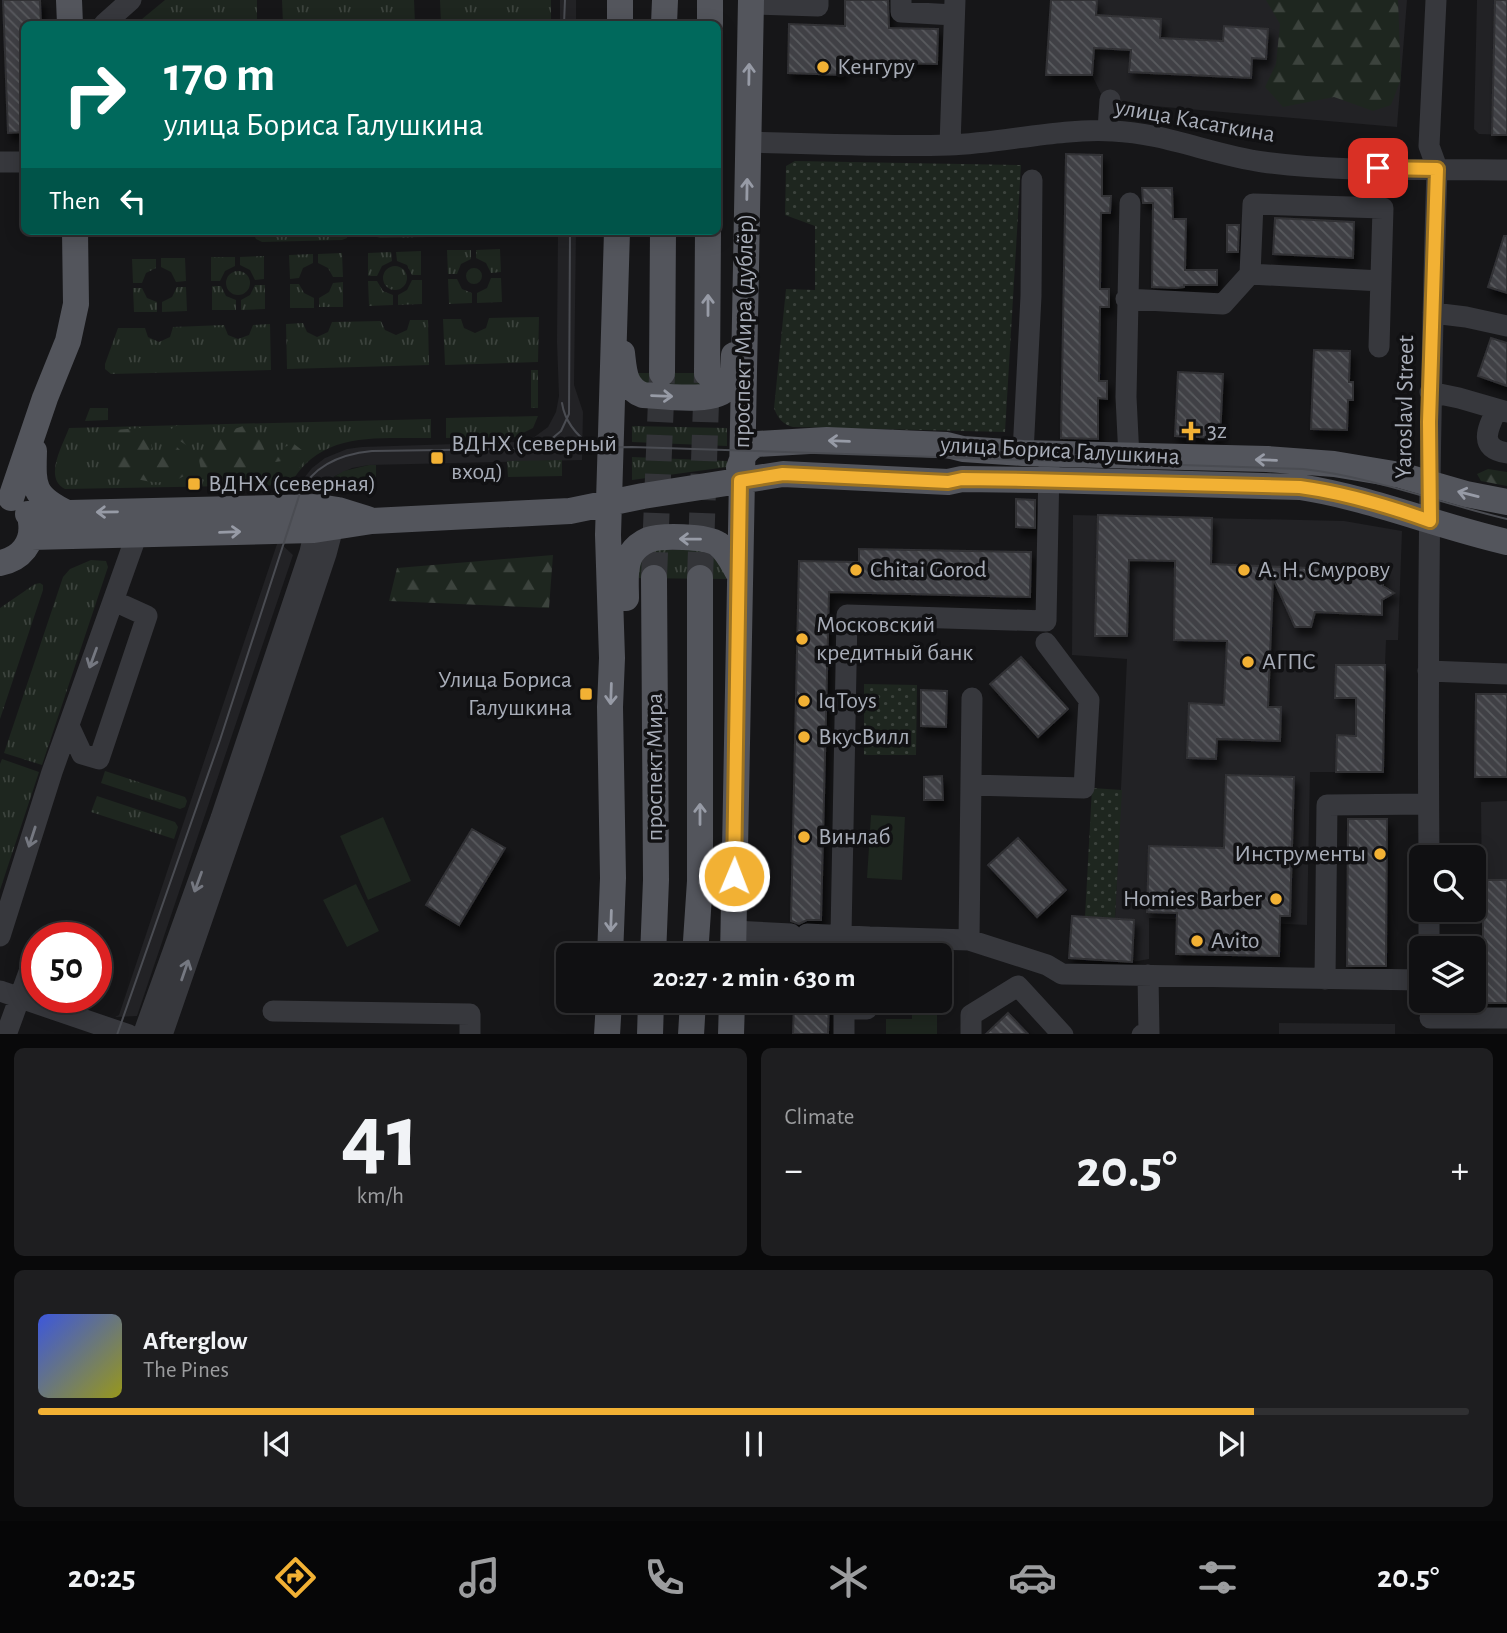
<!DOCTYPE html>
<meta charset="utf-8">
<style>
body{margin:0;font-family:"Alegreya Sans",sans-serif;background:#1e1e20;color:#f1f3f6;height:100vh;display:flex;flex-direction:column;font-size:26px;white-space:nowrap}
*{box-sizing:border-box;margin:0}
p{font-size:23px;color:#9c9d9f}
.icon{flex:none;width:38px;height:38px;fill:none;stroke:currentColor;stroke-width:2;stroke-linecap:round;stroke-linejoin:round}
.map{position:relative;height:1034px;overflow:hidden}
.side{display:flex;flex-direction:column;gap:14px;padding:14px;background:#09090a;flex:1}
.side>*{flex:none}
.banner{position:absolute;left:21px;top:21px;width:700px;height:214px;border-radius:10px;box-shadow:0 4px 18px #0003,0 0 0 2px #303032;background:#00695c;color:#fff;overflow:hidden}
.fabs{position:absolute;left:1409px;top:845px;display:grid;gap:14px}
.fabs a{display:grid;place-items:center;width:77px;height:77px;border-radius:10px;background:#101012;box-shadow:0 4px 18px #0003,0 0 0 2px #303032;font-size:35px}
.speed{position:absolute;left:21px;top:922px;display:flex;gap:14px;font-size:35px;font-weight:700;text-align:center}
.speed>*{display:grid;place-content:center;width:91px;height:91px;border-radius:50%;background:#101012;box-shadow:0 4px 18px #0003,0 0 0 2px #303032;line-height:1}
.speed .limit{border:10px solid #d22;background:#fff;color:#111}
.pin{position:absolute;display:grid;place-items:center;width:60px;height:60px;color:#fff;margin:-30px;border-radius:14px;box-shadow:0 4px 10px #0006}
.me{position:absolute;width:77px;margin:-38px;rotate:1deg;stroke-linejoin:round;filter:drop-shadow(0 0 5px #0008)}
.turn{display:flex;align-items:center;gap:24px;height:147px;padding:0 28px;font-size:32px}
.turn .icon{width:91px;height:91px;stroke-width:2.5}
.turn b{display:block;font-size:49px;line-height:60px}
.then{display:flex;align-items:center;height:66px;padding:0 28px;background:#0003;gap:14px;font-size:26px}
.big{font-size:52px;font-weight:700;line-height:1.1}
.side .widget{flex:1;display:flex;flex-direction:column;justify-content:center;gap:10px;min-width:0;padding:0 24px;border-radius:10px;background:#1e1e20}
.side .dial{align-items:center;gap:0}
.dial b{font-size:91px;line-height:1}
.song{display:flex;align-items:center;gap:21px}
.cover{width:84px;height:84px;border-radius:10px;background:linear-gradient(135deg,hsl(230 70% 55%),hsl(60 70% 35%))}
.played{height:7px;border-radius:4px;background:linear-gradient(90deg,#f2b134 85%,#303032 85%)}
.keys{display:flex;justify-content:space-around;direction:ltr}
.heat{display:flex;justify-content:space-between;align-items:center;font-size:38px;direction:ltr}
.side .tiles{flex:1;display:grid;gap:14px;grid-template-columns:1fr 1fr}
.widget:last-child{grid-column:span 2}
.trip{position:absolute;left:556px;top:943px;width:396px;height:70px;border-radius:10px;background:#101012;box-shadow:0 4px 18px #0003,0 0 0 2px #303032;font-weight:700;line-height:70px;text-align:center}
.dock{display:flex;height:112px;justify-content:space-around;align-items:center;background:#060607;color:#9c9d9f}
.dock .icon{width:49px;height:49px}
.dock .selected{color:#f2b134}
.dock b{font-size:32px;color:#f1f3f6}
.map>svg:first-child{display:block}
.built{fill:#222225}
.grass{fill:url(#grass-tufts)}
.forest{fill:url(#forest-firs)}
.park{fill:url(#park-dots)}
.pitch{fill:#1e261f}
.building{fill:url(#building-back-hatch);stroke:#303034;stroke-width:2;filter:url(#shadow)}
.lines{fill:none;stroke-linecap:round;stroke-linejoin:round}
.major-tunnel{stroke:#333438;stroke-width:26;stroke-dasharray:26 13;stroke-linecap:butt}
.minor{stroke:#37383d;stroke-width:21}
.major{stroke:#53555c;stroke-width:26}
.tram{stroke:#4a4c52;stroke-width:2}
.oneway{stroke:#979ba6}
.oneway2{stroke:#757881}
.route-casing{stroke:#9d7322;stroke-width:18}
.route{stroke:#f2b134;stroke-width:12}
.poi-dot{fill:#f2b134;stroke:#111113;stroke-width:2.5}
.labels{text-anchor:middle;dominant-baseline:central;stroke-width:7;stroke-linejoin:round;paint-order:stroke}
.poi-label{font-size:24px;fill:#a8adb8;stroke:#111113;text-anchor:start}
.street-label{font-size:24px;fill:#a8adb8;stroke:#111113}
</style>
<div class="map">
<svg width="1507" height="1035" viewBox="0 0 1507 1035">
<defs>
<pattern id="grass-tufts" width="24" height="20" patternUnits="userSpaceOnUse" patternTransform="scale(1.75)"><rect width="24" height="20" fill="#1e261f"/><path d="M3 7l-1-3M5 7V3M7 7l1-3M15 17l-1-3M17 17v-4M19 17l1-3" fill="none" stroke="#3c433d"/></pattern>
<pattern id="forest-firs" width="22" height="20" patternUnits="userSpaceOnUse" patternTransform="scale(1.75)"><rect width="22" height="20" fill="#1e261f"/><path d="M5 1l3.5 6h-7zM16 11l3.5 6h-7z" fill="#3c433d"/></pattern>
<pattern id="park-dots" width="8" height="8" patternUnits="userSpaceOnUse" patternTransform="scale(1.75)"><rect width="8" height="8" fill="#1e261f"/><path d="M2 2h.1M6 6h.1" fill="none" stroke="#3c433d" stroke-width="1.8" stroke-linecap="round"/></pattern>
<pattern id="building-back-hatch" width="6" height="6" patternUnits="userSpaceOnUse" patternTransform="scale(1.75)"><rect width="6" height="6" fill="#404145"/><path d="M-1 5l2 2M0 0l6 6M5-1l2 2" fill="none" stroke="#595a5e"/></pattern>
<filter id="shadow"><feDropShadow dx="4" dy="7" stdDeviation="3.5" flood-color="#0009"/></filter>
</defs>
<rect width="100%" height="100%" fill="#161618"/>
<path class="built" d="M560,0H576V24H560Z
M1097,0H1407L1397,127L1118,103L1102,96L1092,75Z
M1477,0H1507V135L1479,134L1474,129Z
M558,231H576L574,385L583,412L582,460L369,465L352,468L335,476L323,485L315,494L293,500L300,483L312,468L325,458L347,449L362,447L516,442L533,438L548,427L556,412L559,396L557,342Z
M1073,515L1344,521L1402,531L1398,640H1386L1385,665H1336L1335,698H1356V736H1337L1336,772H1310L1307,925L1149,918V959L1132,962L1134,920L1115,918L1127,659L1072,655Z
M278,541L293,555L137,1016L115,1017L119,1015Z
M1507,801V1003H1483L1481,802Z
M1279,1023L1395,1024V1034H1279Z"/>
<path class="grass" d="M165,0H257V24H136Z
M282,0H414L415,24H283Z
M440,0H551V24H441Z
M252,231H348L347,238L342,240L262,242L256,239Z
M373,231H483L475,236L380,238L374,236Z
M500,249L501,272L491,273L486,263L476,258V250Z
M471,250V259L461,264L457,274H448L447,250Z
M421,251V275H412L407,265L397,261L396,252Z
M391,252L392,261L382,266L377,276H368V253Z
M342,253L343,277H333L328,268L318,263V254Z
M313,254V263L303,268L299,278L290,279L289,255Z
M264,256V279L255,280L250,270L240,265V257Z
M211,257H235V266L225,271L220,281H211Z
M161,258H185L186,281L176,282L171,272L161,267Z
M132,259H156V268L146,273L142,283H133Z
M383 278a12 12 0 1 1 24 0a12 12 0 1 1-24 0Z
M466 276a8 8 0 1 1 16 0a8 8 0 1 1-16 0Z
M226 283a12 12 0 1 1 24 0a12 12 0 1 1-24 0Z
M491,278H501L502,302L477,303V293L487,288Z
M448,279H457L462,289L472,293V303L449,304Z
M412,280H422V304L398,305V295L407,290Z
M368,281H377L383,291L393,295V305L369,306Z
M343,282V307H319V298L329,292L333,283Z
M290,284H299L304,293L314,298V308H290Z
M255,285H265V309L241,310V300L250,295Z
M212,286H221L226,296L236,300V310H212Z
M177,287H186L187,311L162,312V302L172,297Z
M133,288H142L147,298L157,302V312H134Z
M539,317L538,362L445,365L443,319H461L464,328L475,333L486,328L489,318Z
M410,320H428L429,365L287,369L286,324L303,323L307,332L317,337L328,332L332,322L381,321L385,330L396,335L407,330Z
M270,324L271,370L111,374L105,369V364L118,328H145L148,337L159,342L170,337L173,327L224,325L228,335L238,339L249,335L253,325Z
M531,370H538V408H531Z
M632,373H727L724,384L645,388Z
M90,408H108V420L85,421Z
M538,416L533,428L515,437L446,438V418Z
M431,419V438C377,439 320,430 290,485L65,489C43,478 63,445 69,428Z
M632,426L727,428V446L632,442Z
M632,457L727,461V467L632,480Z
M562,460V476L508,477L507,461Z
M369,465H376V480L327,481L344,471Z
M651,550H703L712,553L726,573V579L631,578V573Z
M91,560L106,561L108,567L42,765L4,753L63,577L70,569Z
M40,583L43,585V590L0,719V608L35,584Z
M2,759L39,772L0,890V764Z
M105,771L185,797L187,801L185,807L180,809L101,783Z
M97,796L175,822L178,827L174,839L91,812Z"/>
<path class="forest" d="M1266,0H1398L1401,79L1391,105L1373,111L1334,97L1283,107L1265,87L1276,64L1280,24Z
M178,425L193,429L195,442L189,447L171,435V429Z
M243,426C256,434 262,440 266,455C275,493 223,485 202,475L198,455L215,436Z
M140,428C149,433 150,439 152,448L144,458L145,461L159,459L163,454L164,448L174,444L181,451L187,452L194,465C181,491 136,483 116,470L117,458L137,445L130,440L122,444L115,440L112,435L115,430Z
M294,444L307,454V458L299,468L290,470L282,461L275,462V457L283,453L284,447Z
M1488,469L1507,472V486L1481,481L1477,474Z
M553,555L549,608L389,601L397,568Z"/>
<path class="park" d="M795,161L1021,165L1005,432L793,427C783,425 777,417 774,408L786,289L815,290V226L785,215L786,166Z
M864,684L917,685L916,755H864Z
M1092,788L1122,790L1115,918L1085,917Z"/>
<path class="pitch" d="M871,815L905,817L902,880L867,878Z
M383,817L411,881L368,900L340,836Z
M356,884L379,931L347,947L323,900Z
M912,1001H937V1034H886V1019H912Z"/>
<path class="building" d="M3,0H40L41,24H24V132L8,133Z
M845,0H888L889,28L938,29L937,64L844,62L843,75L788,73L789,24L845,26Z
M1051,0H1097L1096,15L1161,19L1160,38L1223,41L1224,26L1268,29L1266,59L1252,58L1251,78L1129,72L1131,50L1094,48L1092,75H1046Z
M1495,0H1507V135H1492Z
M1066,154L1102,155V196H1111L1110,213H1101L1100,289H1109V307H1100L1099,381H1107V399L1098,398V439L1061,438Z
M1142,188H1172L1173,219H1186L1185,270H1217V285H1184V287L1176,288L1152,287L1153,203H1143Z
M1275,218L1354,222L1353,258L1273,254Z
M1227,225H1239L1238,252H1227Z
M1504,236H1507V293L1488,287Z
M1491,338L1507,343V386L1478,376Z
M1314,350L1350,351L1349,382H1353V400H1348L1347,430L1311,429Z
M1178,372L1223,374L1220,438L1175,436Z
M1016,499L1035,500V528L1016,527Z
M1098,515L1212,518L1211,564L1383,571V586L1394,593L1382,600V615L1315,612L1311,627H1295L1273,578L1268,707H1281L1280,741L1217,739L1216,759L1187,758L1189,703L1224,705L1227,641L1174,640L1175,561L1129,560L1127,636H1095Z
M859,549L1031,552L1030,597L829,592L821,920H807L799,924L791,921L799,561L859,562Z
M1021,657L1068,709L1038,737L990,684Z
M1336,665H1385L1383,772H1336L1337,735L1356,736V698H1335Z
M921,690L947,691L946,727L921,726Z
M1476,694H1507V777H1475Z
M1226,775L1294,777L1290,916H1280L1279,956L1176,954L1177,913L1147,912L1149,846L1224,848Z
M942,776L943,800H924V777Z
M1348,819H1387L1386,966H1347Z
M472,829L505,848L459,925L426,905Z
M1018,838L1066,890L1037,917L988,865Z
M1483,880H1507V1003H1483Z
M1072,916L1134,920L1132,962L1069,958Z
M794 951a6 6 0 1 1 12 0a6 6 0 1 1-12 0Z
M794,1001H829L828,1034H793Z
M1008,1013L1028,1034H986Z"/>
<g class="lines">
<path class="major-tunnel" d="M654,578L662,375
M700,578L707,374"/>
<path class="minor" d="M901,0V12L954,15
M751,4L818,6V0
M104,24L131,0
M1108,130L1110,100
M748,142C815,144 882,147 949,145C1004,143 1058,128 1113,131C1164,133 1213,155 1263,162C1344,173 1426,168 1507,170
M950,145L955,0
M0,162H24
M1250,274L1253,204L1383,208L1379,347
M1126,299L1223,304L1250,274L1381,281
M1433,313L1466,317L1507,326
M1430,392L1459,398L1507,412
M1497,409C1488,428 1477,448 1507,453
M1023,453L1031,296L1032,180
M1129,458L1126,397L1130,203
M1428,671L1507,674
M69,726L82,754L99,759L147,616L125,606
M971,785L1084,788L1089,700L1046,643
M1429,858C1427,628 1430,398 1437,168L1429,146L1436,0
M1429,910V948
M733,931L791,934
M807,934L869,937L868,956
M841,935L847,615L1046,621L1049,467
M0,936L52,772L137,534L145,525
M869,937L969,940L972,698
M969,940L1047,965L1062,974L1421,980
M1325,979L1327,805L1428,804
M0,991L129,1035
M273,1011L470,1014V1035
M1430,1018H1507
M6,1035L37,950
M143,1035L221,818L310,552L318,516
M162,1035L255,766L326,554L336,516
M844,1035V1009H867L868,1001
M971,1035V1015L1018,986L1063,1035
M1142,1035L1149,1034L1148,975"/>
<path class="major" d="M69,0L70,24
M620,24V0
M664,24L665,0
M710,24V0
M622,353C624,370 624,388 643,395C663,396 715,404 728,387C734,379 733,365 734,355
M662,373L663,231
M707,373L708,231
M34,451C33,486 32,496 67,513
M739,468C743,456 745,449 757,444L827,440L947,445L963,449L1023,453L1267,459L1334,464L1400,475L1466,494L1507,502
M11,498L45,398L68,341L76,304L75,231
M28,514L319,507L338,510L367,519
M31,537L314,530L372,521L570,511L643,496L783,474L948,482L962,479L1048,480L1300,487C1371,498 1437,526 1507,542
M0,563C21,559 34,543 31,522
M626,598C626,584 624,567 631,554C635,548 641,543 648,540C661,535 706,536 718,544C728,551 734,566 740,576
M610,956L613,878L610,707L612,658L608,535L617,231
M653,956L656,880L654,578
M695,956L700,881V578
M733,956L751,0
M607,1035L609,1001
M650,1035L651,1001
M691,1035L693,1001
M731,1035L732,1001"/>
<path class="tram" d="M564,24L565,0
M562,403C565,423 577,436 593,447
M542,447L561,431L569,414L570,231
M117,1035L220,740L300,493C314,464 342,454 372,451L632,447L1303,469C1373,477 1439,503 1507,519"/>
</g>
<defs><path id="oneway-shaft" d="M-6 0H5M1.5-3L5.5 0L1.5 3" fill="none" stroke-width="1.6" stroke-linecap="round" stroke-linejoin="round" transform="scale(1.75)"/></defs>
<g class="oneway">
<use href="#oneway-shaft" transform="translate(749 74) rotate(-89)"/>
<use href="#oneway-shaft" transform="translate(747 189) rotate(-89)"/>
<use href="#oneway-shaft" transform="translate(708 305) rotate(-90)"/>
<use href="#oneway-shaft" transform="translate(662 396) rotate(2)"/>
<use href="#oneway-shaft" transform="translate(839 441) rotate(-178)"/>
<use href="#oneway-shaft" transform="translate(1266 460) rotate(-178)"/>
<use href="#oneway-shaft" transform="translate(1468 494) rotate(-166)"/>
<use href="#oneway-shaft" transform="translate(107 512) rotate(179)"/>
<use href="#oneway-shaft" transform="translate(230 532) rotate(-2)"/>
<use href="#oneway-shaft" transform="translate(690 539) rotate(-179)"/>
<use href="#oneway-shaft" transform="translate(611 694) rotate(92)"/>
<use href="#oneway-shaft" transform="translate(700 814) rotate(-90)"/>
<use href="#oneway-shaft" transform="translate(611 921) rotate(92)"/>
</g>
<g class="oneway2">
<use href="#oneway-shaft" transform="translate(93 658) rotate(110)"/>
<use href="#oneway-shaft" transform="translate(32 837) rotate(108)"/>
<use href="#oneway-shaft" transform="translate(198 882) rotate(110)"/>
<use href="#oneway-shaft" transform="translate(185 970) rotate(-71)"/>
</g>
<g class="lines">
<defs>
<path id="route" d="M734,876L740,481L783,474L948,482L962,479L1027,480L1300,487C1345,493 1388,506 1430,521L1429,422L1437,169L1378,168"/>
</defs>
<use href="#route" class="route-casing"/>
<use href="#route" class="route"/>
</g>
<g class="poi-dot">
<circle cx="823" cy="67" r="7"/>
<path d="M1187.5 420.5h7v7h7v7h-7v7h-7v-7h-7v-7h7z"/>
<rect x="430" y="451" width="14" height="14" rx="3.5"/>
<rect x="187" y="477" width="14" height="14" rx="3.5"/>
<circle cx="856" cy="570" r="7"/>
<circle cx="1244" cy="570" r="7"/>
<circle cx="802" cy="639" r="7"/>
<circle cx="1248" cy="662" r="7"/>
<rect x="579" y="687" width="14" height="14" rx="3.5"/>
<circle cx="804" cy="701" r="7"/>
<circle cx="804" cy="737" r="7"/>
<circle cx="804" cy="837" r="7"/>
<circle cx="1380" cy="854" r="7"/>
<circle cx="1276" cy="899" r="7"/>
<circle cx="1197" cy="941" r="7"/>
</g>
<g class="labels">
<g class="poi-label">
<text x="837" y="67">Кенгуру</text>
<text x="1207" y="431">3z</text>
<text x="451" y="444">ВДНХ (северный<tspan x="451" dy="28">вход)</tspan></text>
<text x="208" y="484">ВДНХ (северная)</text>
<text x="870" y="570">Chitai Gorod</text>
<text x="1258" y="570">А. Н. Смурову</text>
<text x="816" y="625">Московский<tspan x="816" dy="28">кредитный банк</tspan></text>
<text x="1262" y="662">АГПС</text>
<text x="572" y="680" text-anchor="end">Улица Бориса<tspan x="572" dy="28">Галушкина</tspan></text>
<text x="818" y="701">IqToys</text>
<text x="818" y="737">ВкусВилл</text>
<text x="818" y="837">Винлаб</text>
<text x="1366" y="854" text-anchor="end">Инструменты</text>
<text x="1262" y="899" text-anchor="end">Homies Barber</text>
<text x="1211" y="941">Avito</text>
</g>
<g class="street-label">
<text transform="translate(1195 121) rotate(10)">улица Касаткина</text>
<text transform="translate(744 331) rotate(-89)">проспект Мира (дублёр)</text>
<text transform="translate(1405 407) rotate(-89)">Yaroslavl Street</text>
<text transform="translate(1060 451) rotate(3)">улица Бориса Галушкина</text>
<text transform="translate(655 767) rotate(-90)">проспект Мира</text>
</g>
</g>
</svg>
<div class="fabs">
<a><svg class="icon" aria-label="search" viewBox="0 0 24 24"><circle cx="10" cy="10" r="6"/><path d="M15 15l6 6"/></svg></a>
<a><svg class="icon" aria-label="layers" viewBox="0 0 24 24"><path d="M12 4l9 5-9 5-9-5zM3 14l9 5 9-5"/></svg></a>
</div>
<div class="speed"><div class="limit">50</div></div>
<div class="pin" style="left:1378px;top:168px;background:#d93025"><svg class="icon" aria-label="arrive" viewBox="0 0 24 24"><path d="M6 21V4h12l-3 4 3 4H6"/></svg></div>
<svg class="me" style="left:734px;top:876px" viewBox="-20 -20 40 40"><circle r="17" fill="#f2b134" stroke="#fff" stroke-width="3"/><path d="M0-11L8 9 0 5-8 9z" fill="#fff"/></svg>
<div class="trip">20:27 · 2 min · 630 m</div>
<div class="banner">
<div class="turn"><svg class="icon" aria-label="right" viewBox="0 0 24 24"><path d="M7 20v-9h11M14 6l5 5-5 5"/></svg><div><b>170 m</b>улица Бориса Галушкина</div></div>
<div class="then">Then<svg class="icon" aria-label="left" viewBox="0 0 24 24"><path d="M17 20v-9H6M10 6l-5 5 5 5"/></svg></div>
</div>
</div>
<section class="side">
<div class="tiles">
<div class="widget dial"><b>41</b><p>km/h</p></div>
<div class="widget"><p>Climate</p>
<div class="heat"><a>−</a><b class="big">20.5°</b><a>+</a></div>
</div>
<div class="widget">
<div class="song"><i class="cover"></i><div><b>Afterglow</b><p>The Pines</p></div></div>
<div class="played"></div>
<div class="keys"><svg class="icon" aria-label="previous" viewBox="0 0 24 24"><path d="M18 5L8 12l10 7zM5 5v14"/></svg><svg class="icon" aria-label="pause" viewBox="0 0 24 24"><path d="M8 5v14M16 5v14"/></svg><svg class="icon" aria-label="next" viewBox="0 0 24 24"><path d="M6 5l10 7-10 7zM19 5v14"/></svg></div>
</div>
</div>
</section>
<nav class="dock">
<b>20:25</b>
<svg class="icon selected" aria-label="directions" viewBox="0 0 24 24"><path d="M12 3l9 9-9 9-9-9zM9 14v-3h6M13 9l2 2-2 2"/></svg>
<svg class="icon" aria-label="music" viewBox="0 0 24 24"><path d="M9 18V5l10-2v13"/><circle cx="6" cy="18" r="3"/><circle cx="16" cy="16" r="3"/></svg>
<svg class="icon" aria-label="phone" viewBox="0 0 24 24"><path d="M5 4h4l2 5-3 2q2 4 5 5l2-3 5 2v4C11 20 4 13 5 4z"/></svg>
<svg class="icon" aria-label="climate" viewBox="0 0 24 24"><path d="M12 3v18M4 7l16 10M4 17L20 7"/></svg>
<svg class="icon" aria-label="car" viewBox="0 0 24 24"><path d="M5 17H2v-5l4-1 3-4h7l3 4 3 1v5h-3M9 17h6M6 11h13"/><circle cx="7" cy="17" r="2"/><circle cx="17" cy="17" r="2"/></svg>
<svg class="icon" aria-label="filters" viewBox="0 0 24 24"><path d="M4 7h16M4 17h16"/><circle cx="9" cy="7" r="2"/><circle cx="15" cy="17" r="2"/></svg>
<b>20.5°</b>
</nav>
